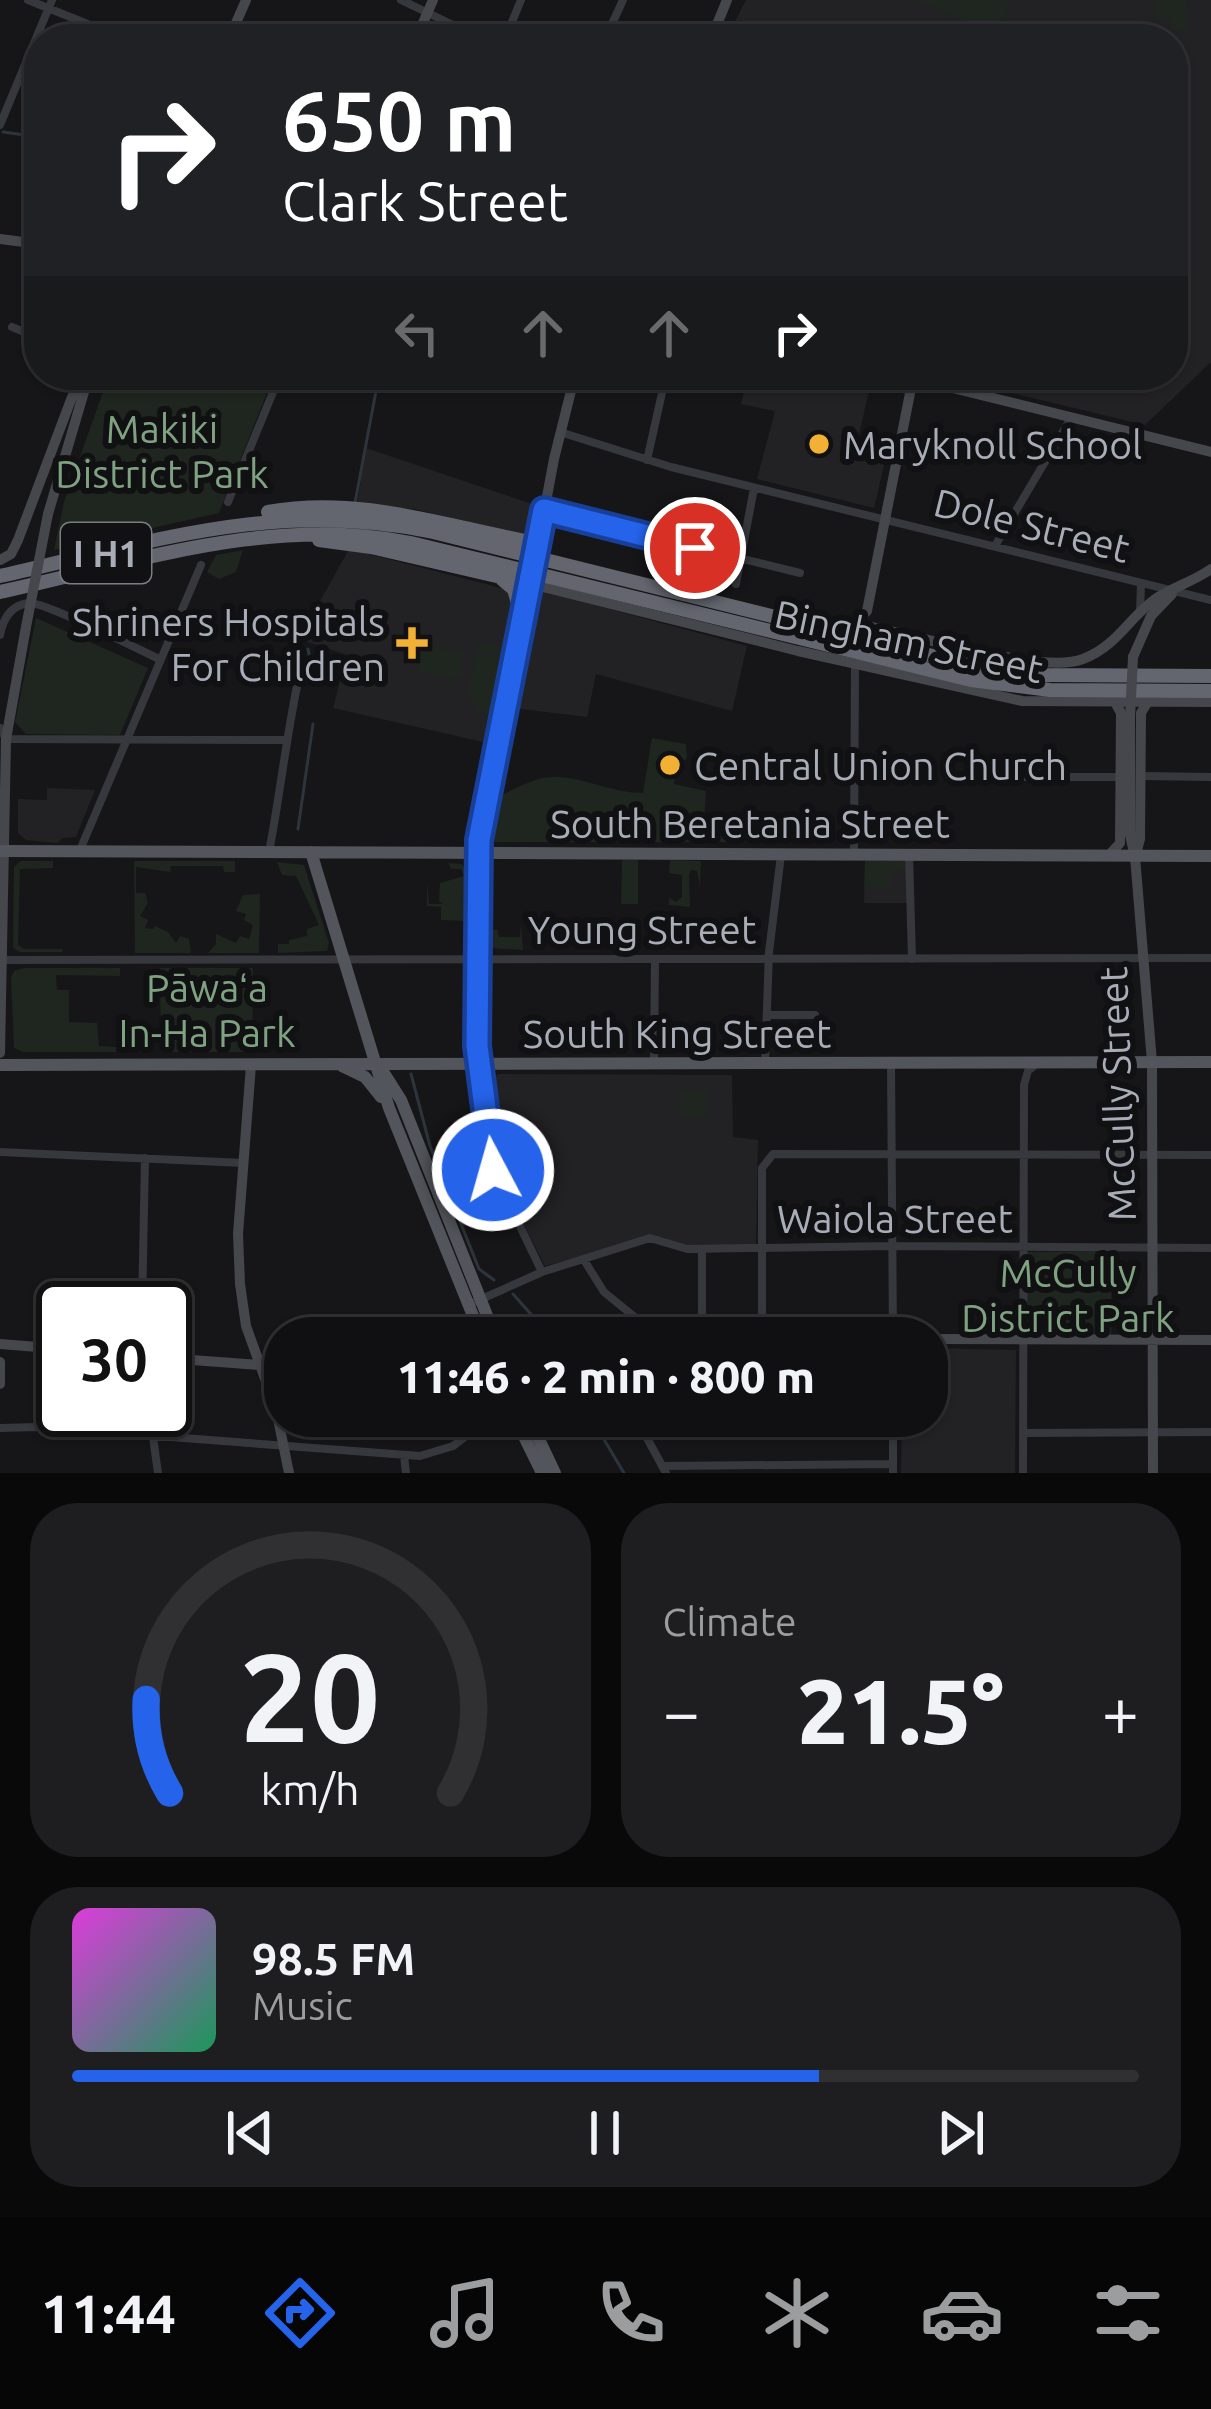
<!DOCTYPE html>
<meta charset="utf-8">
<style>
body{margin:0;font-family:Ubuntu,sans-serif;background:#1e1e20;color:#f1f3f6;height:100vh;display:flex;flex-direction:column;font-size:45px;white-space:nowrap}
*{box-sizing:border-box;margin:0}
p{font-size:39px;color:#9c9d9f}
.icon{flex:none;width:66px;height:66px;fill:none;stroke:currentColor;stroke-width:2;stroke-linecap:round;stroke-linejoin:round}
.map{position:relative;height:1473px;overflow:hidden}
.side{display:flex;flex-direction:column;gap:30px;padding:30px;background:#09090a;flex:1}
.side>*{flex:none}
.banner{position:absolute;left:24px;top:24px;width:1164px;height:366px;border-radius:48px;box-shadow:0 3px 9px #0004,0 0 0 3px #303032;background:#202124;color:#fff;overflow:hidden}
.speed{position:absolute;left:36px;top:1281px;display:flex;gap:24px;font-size:60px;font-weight:700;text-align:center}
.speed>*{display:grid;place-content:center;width:156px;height:156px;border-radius:50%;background:#101012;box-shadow:0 3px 9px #0004,0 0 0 3px #303032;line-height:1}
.speed .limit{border:6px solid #111;border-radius:18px;background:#fff;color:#111}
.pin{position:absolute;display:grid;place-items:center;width:102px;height:102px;color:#fff;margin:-51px;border:6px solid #fff;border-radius:50%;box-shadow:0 3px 12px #0007}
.me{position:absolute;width:132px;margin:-66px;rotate:354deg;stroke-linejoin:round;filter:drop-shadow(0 0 9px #0008)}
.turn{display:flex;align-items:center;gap:42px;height:252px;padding:0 60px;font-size:54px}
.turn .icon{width:156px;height:156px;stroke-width:2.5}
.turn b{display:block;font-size:84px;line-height:102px}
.lanes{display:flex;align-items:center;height:114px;padding:0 60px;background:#0003;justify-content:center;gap:60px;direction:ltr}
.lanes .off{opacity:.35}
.big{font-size:90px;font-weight:800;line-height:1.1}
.side .card{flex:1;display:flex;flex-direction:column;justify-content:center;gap:18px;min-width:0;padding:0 42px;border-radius:48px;background:#1e1e20}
.side .dial{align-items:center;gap:0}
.dial svg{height:312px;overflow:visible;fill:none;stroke:#303032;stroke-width:7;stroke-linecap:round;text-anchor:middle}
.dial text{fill:#f1f3f6;stroke:none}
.song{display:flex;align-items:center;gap:36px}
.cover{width:144px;height:144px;border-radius:18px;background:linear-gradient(135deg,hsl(300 70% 55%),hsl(150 70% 35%))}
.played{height:12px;border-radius:6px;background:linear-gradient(90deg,#2563eb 70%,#303032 70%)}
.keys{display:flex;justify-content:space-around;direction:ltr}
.heat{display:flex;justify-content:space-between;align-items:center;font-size:66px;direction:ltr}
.side .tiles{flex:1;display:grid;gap:30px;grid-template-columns:1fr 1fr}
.card:last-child{grid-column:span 2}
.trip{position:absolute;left:264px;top:1317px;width:684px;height:120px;border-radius:48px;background:#101012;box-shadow:0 3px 9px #0004,0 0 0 3px #303032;font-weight:800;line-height:120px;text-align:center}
.tabs{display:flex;height:192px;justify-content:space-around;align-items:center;background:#060607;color:#9c9d9f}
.tabs .icon{width:84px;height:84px}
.tabs .on{color:#2563eb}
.tabs b{font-size:54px;color:#f1f3f6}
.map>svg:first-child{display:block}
.built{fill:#222225}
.green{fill:#1e261f}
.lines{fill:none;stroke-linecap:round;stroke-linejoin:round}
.stream{stroke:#2c353c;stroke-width:3}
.street{stroke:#37383d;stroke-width:8}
.secondary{stroke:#45474d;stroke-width:10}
.primary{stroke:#53555c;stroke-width:12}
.highway{stroke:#63666e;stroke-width:14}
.secondary-bridge{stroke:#45474d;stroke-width:10}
.route-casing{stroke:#184099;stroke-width:30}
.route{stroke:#2563eb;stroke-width:21}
.poi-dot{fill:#f2b134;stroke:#111113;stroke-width:4.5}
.labels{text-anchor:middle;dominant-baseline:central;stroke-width:12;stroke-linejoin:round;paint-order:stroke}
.shield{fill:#111113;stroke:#7b7e86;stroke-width:3}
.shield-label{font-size:36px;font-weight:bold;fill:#a8adb8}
.park-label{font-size:39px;fill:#7fa381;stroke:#111113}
.poi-label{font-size:39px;fill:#a8adb8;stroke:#111113;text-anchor:start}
.street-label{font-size:39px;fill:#a8adb8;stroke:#111113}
</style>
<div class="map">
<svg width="1211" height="1473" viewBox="0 0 1211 1473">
<rect width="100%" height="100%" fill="#161618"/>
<path class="built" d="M746,0H1211V362L1145,425L937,375H1173V39H726Z
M748,375H841L871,382L858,439L888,448L874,508L757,479L775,411L741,404Z
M366,448L532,504L526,535L414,509L357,506Z
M349,549L517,592L492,744L333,708L347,655L299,639Z
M542,591L747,646L732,711L596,674L587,717L513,708Z
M47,788L95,790L76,837L63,838L57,843L26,840L18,833V799L47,800Z
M865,861H907V903H864Z
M498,1074L732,1075L733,1137L758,1140L756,1244L752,1247L689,1246L653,1236L545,1266L496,1169L499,1160L490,1082Z
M927,1348L1016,1350L1015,1473H901L902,1416H927Z"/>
<path class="green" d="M917,0H1012L996,36Z
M1154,0H1186L1188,30L1172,31L1170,19L1155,20Z
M109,375H274L219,513L54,550L64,502Z
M243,550L236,572L219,579L207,572L216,555Z
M36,618L148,668L120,735L26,734L15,722Z
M484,644L509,647L495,717L477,710L468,691L477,648Z
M423,645L461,653V674L454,680L416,671L418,650Z
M652,738L686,744L687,758L676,768L674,784L706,791L704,822L751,829V842H491L496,798C515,789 538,775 559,777C588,779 614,793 643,793Z
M622,860H638V904H621Z
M670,860L701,861L700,886L697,871L691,870L689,875L690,907L669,905V898L676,902L682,897V875L669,873Z
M21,861H53V868L20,869L18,945L24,949H63L62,952H20L13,948L14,867Z
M134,861H235V872H224L223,866H171L170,872L136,867V893H145L148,903L140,916L148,920L145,928L153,929L155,926L168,932L176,943L180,936L189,939L191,953H135Z
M865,861H907V870H892L890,887H864Z
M277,862L304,865L329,943L327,951L278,953V944H289V940L307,936V929L319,925L296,876L282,875Z
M448,863L461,864L467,870V895L464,898L467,899V921L441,920V907L427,906V882L429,904H443L439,901L440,883L464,876L461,869H451Z
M260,894L259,953H208L216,944V934L236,943L240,936L249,939L253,925L244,920L246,914L236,911L243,895Z
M521,923L523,950L489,948L488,930H498L499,937H520Z
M24,968H120V976L56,975L57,990H69V1022L97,1023L99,1046L116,1047V1052H23L14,1048L11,978L14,971Z
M160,968H253L252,1052H161Z
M681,1091H707V1116H681Z
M1112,1251L1111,1336L1025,1338L1024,1252Z"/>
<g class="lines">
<path class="stream" d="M3,132L39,137
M355,503L379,375
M308,649L312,668
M298,829L313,724
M411,1074L430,1146L479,1269L494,1280
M513,1294L552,1338
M590,1416L624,1473"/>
<path class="street" d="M28,0L125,39
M401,0L482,39
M505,39L521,0
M605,39L623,0
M0,125L52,0
M12,327L39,338
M560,432L671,467L1211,600
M647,460L666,375
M228,502L280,375
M544,510L800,573
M995,546L1071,418
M736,584L754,488
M1140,612L1141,584
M0,635C3,619 11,605 29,603C45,602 138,649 159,659
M0,728L6,739L284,740
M1141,776L1211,777
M962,777H1120
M80,850L201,565
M269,852C281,790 287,729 301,667
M854,853L855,665
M909,853L912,959
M1,960L1211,958
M767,1015H815
M654,1063L655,959
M765,1063L769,952L781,855
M481,1064L493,1170L542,1272
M891,1064L893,1338
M0,1152L244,1163
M702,1250V1338
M584,1260L604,1292L647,1327L654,1338
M468,1305L542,1272L650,1238L687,1249L892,1246L1211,1248
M142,1308L145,1158
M762,1338V1168L773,1154L1211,1155
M635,1416L666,1473
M893,1416V1473
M0,1428L38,1427L420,1456L453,1446L492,1416
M1023,1433L1211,1432
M153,1437L158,1473
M404,1456L406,1473
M662,1466L893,1464
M1023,1473L1024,1085L1028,1071L1035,1065"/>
<path class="secondary" d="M229,39L246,0
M416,39L433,0
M711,39L727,0
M0,239L39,244
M900,375L1211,452
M48,514L89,375
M537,550L554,459L575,375
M0,560L11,554L18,540L72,397L85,385
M853,624C905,630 1040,676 1083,659C1117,646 1129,618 1154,600C1168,589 1193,582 1211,569
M853,624L867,611L913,378
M1133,657L1151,616L1172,594
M1130,718V835L1135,857L1152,1062L1153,1473
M1110,854L1120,843L1121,713L1115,702
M1136,854L1140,839L1141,713L1147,703
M0,1053L6,739L26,627
M481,1064L477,1046L479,840L531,584L798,651L1022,701L1211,702
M251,1065L238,1234L240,1284L246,1326L276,1409L289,1473
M927,1339L1211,1340
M0,1344L63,1349
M165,1358L259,1365
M0,1362V1384"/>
<path class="primary" d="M0,851L1211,856
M311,852L389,1108L482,1338
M0,1065L1211,1062
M342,1066L365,1077L381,1097
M382,1070L401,1100L496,1338
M514,1416L542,1473
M528,1416L555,1473"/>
<path class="highway" d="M268,512C356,496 439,524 525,541L539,533
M319,540L371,547L531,584
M0,576C152,542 276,499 433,532L977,667L1045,675L1211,676
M502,579L514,589L524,624
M0,592C138,562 269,515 411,543L971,680L1050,690L1211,691"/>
<path class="secondary-bridge" d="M531,584L537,550
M26,627L48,514
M1130,718L1133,657"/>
</g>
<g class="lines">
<defs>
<path id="route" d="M493,1170L477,1046L479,840L544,510L695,548"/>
</defs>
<use href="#route" class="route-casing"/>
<use href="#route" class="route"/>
</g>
<g class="poi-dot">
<circle cx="819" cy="444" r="12"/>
<path d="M406 625h12v12h12v12h-12v12h-12v-12h-12v-12h12z"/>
<circle cx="670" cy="765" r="12"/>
</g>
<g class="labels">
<rect class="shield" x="61" y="523" width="90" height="60" rx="9"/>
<g class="shield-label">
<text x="106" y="553">I H1</text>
</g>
<g class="park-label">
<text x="162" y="428">Makiki<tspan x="162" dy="45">District Park</tspan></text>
<text x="207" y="987">Pāwaʻa<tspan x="207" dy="45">In-Ha Park</tspan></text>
<text x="1068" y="1272">McCully<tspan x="1068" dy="45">District Park</tspan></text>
</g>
<g class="poi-label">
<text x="843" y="444">Maryknoll School</text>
<text x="385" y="621" text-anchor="end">Shriners Hospitals<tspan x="385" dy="45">For Children</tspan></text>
<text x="694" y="765">Central Union Church</text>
</g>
<g class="street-label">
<text transform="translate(1032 525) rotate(14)">Dole Street</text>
<text transform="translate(909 641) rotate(12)">Bingham Street</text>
<text x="750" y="823">South Beretania Street</text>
<text x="642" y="929">Young Street</text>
<text x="677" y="1033">South King Street</text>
<text transform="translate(1117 1094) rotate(-92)">McCully Street</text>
<text x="895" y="1218">Waiola Street</text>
</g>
</g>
</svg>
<div class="speed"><div class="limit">30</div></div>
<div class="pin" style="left:695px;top:548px;background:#d93025"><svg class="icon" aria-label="arrive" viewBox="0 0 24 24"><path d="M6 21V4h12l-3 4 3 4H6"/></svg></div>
<svg class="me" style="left:493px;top:1170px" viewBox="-20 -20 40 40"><circle r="17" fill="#2563eb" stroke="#fff" stroke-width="3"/><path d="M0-11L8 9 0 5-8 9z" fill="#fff"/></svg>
<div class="trip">11:46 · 2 min · 800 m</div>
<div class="banner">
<div class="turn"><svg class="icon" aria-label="right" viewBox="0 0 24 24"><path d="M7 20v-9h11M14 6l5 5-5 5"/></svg><div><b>650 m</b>Clark Street</div></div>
<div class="lanes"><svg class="icon off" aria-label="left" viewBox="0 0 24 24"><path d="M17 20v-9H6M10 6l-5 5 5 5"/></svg><svg class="icon off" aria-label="ahead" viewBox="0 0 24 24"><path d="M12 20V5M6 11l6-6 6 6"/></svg><svg class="icon off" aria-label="ahead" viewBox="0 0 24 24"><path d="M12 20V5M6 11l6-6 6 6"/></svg><svg class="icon" aria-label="right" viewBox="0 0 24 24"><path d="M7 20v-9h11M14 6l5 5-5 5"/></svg></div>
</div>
</div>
<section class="side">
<div class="tiles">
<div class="card dial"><svg viewBox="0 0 100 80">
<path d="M14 69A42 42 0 1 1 86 69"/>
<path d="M14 69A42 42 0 0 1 8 45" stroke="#2563eb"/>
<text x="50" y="56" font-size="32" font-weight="700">20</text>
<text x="50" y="72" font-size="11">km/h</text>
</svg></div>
<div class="card"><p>Climate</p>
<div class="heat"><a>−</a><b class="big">21.5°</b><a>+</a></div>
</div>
<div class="card">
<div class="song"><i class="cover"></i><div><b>98.5 FM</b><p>Music</p></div></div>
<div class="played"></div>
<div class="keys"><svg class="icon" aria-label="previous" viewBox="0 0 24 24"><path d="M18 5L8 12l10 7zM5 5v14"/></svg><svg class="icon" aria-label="pause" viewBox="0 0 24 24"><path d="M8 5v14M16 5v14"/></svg><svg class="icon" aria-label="next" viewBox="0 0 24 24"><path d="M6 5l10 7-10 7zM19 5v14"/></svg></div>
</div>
</div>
</section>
<nav class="tabs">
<b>11:44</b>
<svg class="icon on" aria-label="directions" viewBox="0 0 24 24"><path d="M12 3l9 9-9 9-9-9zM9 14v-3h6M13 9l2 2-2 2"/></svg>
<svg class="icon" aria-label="music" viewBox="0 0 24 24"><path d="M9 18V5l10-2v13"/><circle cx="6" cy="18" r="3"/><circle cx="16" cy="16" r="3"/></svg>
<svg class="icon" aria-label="phone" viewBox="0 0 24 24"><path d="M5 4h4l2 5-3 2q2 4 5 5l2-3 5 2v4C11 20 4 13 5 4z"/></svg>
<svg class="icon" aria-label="climate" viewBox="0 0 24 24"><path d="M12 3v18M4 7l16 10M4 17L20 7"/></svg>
<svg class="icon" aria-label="car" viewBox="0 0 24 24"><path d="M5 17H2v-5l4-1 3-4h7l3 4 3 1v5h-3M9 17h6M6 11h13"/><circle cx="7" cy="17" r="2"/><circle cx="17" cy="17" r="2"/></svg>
<svg class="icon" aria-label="filters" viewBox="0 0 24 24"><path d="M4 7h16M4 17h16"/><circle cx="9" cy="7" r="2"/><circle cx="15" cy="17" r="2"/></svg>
</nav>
